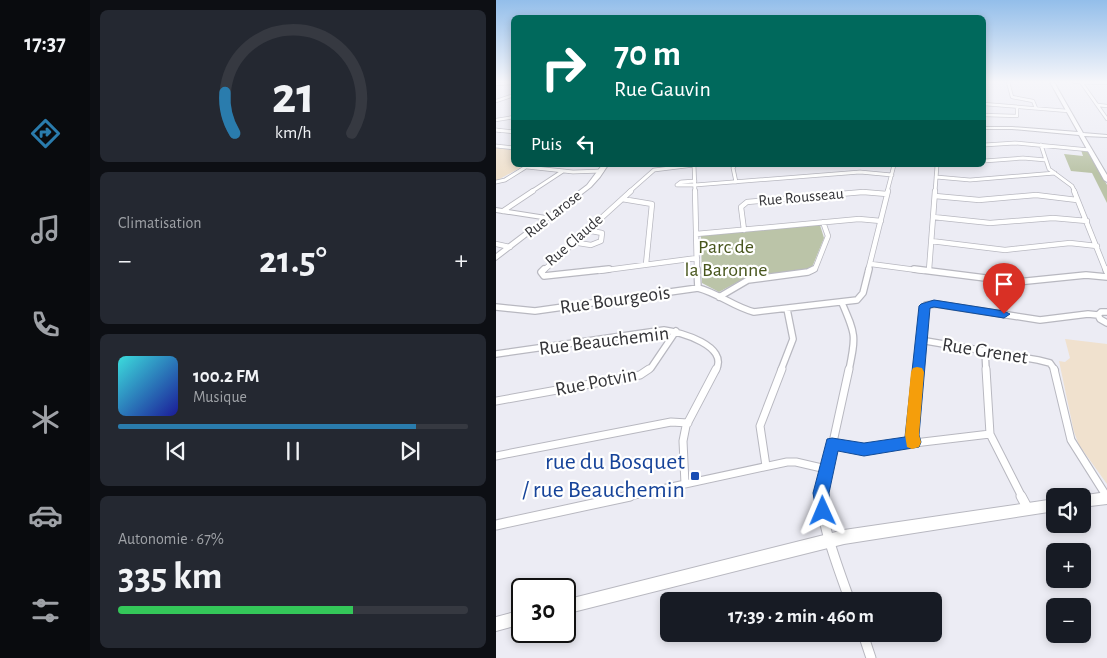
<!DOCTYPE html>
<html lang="fr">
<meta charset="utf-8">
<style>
body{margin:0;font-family:"Alegreya Sans",sans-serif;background:#242831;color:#f1f3f6;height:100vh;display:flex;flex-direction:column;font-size:19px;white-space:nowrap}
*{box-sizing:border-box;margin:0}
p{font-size:16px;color:#9ea1a6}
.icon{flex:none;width:28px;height:28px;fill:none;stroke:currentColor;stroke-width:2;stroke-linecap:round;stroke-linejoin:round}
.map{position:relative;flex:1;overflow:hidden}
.details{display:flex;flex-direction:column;gap:10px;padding:10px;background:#0d0f14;width:406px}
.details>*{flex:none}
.hud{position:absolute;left:15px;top:15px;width:475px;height:152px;border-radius:8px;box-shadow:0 2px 8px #0003;background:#00695c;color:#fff;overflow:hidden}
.controls{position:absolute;left:550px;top:488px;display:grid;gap:10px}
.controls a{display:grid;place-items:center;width:45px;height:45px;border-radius:8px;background:#171b24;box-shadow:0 2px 8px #0003;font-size:25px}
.speed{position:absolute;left:15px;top:578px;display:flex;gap:10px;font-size:25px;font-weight:700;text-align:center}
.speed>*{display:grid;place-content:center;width:65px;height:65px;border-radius:50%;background:#171b24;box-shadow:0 2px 8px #0003;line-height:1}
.speed .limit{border:2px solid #111;border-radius:8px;background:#fff;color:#111}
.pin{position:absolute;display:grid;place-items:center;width:42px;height:42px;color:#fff;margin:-51px -21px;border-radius:50% 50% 50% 0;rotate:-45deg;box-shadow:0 0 5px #0007}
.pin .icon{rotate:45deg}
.me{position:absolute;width:55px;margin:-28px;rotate:359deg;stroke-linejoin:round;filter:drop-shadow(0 0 4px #0008)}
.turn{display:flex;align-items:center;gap:18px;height:105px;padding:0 20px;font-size:22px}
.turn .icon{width:65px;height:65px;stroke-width:2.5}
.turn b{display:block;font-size:35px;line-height:42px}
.then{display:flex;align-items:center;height:48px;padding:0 20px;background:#0003;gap:10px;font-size:19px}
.big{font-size:38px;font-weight:700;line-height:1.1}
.details .widget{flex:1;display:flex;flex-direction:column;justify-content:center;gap:8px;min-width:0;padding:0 18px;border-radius:8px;background:#242831}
.details .dial{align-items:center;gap:0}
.dial svg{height:130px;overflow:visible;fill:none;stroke:#363941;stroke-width:7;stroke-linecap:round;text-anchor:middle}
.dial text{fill:#f1f3f6;stroke:none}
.song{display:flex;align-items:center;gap:15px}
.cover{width:60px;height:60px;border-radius:8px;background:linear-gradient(135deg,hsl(180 70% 55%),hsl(240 70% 35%))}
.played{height:5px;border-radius:2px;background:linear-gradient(90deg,#2a7cad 85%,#363941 85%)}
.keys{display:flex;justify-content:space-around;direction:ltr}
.heat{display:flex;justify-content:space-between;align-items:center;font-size:28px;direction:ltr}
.charge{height:8px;border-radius:4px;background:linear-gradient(90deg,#34c759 67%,#363941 0)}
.trip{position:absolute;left:164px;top:592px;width:282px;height:50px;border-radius:8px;background:#171b24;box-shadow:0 2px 8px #0003;font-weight:700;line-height:50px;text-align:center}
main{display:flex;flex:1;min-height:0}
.tabs{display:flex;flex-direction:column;width:90px;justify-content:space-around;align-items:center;background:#090b0e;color:#9ea1a6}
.tabs .icon{width:35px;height:35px}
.tabs .active{color:#2a7cad}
.tabs b{font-size:22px;color:#f1f3f6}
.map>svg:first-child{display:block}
.commercial{fill:#f0e1ce}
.education{fill:#efe1ce}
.green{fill:#bbc4a8}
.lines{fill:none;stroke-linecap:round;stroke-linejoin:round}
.street-far5-casing{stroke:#b8b8c0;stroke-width:4}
.street-far4-casing{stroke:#b8b8c0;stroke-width:4.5}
.street-far3-casing{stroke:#b8b8c0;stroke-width:6}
.street-far2-casing{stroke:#b8b8c0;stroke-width:8}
.street-far1-casing{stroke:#b8b8c0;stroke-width:9}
.street-casing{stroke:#b8b8c0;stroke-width:11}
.secondary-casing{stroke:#b8b8c0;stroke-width:2}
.street-far5{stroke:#fff;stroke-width:2.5}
.street-far4{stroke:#fff;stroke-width:3}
.street-far3{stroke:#fff;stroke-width:4.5}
.street-far2{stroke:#fff;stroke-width:5.5}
.street-far1{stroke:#fff;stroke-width:7}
.street{stroke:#fff;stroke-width:9}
.secondary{fill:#fff;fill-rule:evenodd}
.route{fill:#1a73e8;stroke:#114b97}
.slow{fill:#f59e0b}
.transit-dot{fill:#1a4fb4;stroke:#fff;stroke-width:2}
.labels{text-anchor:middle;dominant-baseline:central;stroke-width:4.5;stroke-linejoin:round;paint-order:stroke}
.far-street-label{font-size:16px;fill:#353539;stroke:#fff}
.park-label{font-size:20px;fill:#48561d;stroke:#fff}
.street-label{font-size:20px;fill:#353539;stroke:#fff}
.near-transit-label{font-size:24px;fill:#164399;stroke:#fff;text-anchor:end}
</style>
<main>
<nav class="tabs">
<b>17:37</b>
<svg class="icon active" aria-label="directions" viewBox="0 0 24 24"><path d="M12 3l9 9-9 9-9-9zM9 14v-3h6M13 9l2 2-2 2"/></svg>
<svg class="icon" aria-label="music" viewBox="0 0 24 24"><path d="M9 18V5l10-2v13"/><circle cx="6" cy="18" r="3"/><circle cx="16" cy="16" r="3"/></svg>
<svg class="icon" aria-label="phone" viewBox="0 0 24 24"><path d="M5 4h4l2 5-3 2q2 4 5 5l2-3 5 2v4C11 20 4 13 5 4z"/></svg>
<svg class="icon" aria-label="climate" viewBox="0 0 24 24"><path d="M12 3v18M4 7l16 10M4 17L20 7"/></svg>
<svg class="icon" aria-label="car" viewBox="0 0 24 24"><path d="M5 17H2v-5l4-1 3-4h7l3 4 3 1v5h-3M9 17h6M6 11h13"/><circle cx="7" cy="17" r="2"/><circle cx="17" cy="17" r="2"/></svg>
<svg class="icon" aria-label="filters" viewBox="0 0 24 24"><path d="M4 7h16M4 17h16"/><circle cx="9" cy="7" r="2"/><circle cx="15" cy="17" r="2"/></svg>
</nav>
<section class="details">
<div class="widget dial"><svg viewBox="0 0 100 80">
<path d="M14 69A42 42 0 1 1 86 69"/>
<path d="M14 69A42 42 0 0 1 8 44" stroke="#2a7cad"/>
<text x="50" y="56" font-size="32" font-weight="700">21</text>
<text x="50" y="72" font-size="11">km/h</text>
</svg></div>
<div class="widget"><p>Climatisation</p>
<div class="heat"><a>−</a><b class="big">21.5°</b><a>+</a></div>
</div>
<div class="widget">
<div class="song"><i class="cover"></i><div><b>100.2 FM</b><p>Musique</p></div></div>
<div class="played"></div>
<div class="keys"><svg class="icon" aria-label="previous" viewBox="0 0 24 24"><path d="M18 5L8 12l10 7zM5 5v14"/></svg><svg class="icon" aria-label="pause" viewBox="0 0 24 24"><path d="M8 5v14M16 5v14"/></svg><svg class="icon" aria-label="next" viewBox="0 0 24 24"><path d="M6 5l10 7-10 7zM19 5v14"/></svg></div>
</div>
<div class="widget"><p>Autonomie · 67%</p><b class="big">335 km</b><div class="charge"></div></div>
</section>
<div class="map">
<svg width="611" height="658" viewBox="0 0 611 658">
<rect width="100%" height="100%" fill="#ececf4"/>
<path class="commercial" d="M569,339L611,344V484L583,445L578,432L563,361L569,362L574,358Z"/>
<path class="education" d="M0,148L17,150L18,165H29L0,181Z"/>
<path class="green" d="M585,150L593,152L611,185V203L596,173L575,171L568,154L587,156Z
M322,225H324L328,238L317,265L314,269L251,277L223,292L206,283L205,236Z"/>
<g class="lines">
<defs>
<path id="street-far5" d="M512,82L516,97L537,101L540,108
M578,82L611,83
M585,82L611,119
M0,101L18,95
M488,104L572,111
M602,105L611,106
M488,115L521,116V107
M0,120L18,117
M0,130L6,131"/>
<path id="street-far4" d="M0,130L18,132
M488,145L519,143L594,150
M545,145L553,169L576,186L579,192
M0,146L18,148
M488,161L527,158L550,160
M198,165L199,192
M239,165L237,168L240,182
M31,167L77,172L106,171
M440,177L474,180L559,173
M199,181L185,182L181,185H199
M0,182L9,180L33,165
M199,185L364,172L396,175
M35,192L67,171
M133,192L158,170L198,165
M365,192H369
M391,192L398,165
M439,192L441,165"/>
<path id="street-far3" d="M199,191L201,271
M578,191L610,271
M439,196L483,200L540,195L581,200
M126,199L156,204L150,264
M7,211L37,191
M437,217L494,223L557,218L591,221
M248,230L245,207L251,202L367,192L391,194
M200,234L363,219L385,221
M435,241L509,250L574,243L601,246
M76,242L95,245L105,241L106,233L90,230
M0,244L14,247
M375,264L428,271
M433,270L439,191
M47,271L135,191
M103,271L201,258
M315,271L319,269L332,236L327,222
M372,271L392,191"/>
<path id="street-far2" d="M48,269L45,272L48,276L113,269
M201,269L202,288
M418,269L521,282L590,275L611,277
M610,269L611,272
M505,280L508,315
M223,297L252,280L312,272L318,269
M346,303C360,335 360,336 353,370
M0,307L39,311L202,288C222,293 238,307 258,312L361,300L367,293L373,269
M611,312H605L602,315L604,319L611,323
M424,340L542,360L554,363L559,370
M489,351L490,370
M0,354L168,330C185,332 233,346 220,370
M151,370L155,368L180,331
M285,370L297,339L291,309
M422,370L427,310L430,305L440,304L544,320L592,314L602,315"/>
<path id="street-far1" d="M490,369L494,434L526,497
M558,369L575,440L611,497
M0,401L144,375L153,369
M418,442L416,435L422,369
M336,444L368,449L494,434
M0,456L175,422L192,423
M270,466L264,426L286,369
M189,484L187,441L190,426L220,369
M129,497L291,462H300L330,469
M325,497L353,369"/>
<path id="street" d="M325,496C325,524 344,573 354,601
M525,496L532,509
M0,525L134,496
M367,634L375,658"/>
<path id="secondary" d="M18,82V84L0,85V83Z
M554,82H558L587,133L611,135V137L588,136L611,175V182L608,180L583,135L516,129H488V127H516L582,132Z
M106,165H112L104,177L95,187L0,260V254L46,219L0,212V208L50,216L91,185Z
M611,492V504L586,507V496H583Z
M559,499V511L348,544L69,614V600L348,530Z
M26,610V624L0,631V617Z"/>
</defs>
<use href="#street-far5" class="street-far5-casing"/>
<use href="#street-far4" class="street-far4-casing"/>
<use href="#street-far3" class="street-far3-casing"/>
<use href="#street-far2" class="street-far2-casing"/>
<use href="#street-far1" class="street-far1-casing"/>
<use href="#street" class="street-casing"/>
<use href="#secondary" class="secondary-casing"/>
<use href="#street-far5" class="street-far5"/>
<use href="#street-far4" class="street-far4"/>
<use href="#street-far3" class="street-far3"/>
<use href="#street-far2" class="street-far2"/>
<use href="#street-far1" class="street-far1"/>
<use href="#street" class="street"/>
<use href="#secondary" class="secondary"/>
</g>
<linearGradient id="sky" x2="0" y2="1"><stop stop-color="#93beea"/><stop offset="0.47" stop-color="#f6f6fa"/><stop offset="1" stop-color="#f6f6fa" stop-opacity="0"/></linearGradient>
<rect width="611" height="174" fill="url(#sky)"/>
<path class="route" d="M438,300L508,311L514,314L508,318L438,307L434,308L423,435L425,442L423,447L368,456L342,451L333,493L335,511L332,516L327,519L321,516L317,493L331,439L336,438L368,443L409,437L423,306L425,304Z"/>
<path class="slow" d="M421,367L426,368L428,372L423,435L425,442L423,447L416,449L411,447L409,435L415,372L417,368Z"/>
<rect class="transit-dot" x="194" y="471" width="10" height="10" rx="2.5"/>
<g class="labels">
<g class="far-street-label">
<text transform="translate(305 197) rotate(-5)">Rue Rousseau</text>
<text transform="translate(57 214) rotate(-38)">Rue Larose</text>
<text transform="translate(78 240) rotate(-41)">Rue Claude</text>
</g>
<g class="park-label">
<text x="230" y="247">Parc de<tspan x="230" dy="23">la Baronne</tspan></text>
</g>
<g class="street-label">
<text transform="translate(119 300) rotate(-8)">Rue Bourgeois</text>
<text transform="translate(108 341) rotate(-7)">Rue Beauchemin</text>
<text transform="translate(489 351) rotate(9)">Rue Grenet</text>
<text transform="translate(100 382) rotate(-11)">Rue Potvin</text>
</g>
<g class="near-transit-label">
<text x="189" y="462">rue du Bosquet<tspan x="189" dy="28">/ rue Beauchemin</tspan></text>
</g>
</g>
</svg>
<div class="controls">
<a><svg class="icon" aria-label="sound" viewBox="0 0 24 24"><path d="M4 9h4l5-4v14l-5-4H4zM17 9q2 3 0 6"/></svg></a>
<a>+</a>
<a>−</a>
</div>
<div class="speed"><div class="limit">30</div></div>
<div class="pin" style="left:508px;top:314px;background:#d93025"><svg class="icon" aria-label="arrive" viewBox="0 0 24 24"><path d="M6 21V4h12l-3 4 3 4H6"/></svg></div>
<svg class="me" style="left:327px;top:511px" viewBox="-20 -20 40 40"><path d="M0-17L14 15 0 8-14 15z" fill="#1a73e8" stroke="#fff" stroke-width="4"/></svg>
<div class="trip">17:39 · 2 min · 460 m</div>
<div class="hud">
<div class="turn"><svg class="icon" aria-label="right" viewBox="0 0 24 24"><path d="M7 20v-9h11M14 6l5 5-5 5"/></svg><div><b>70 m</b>Rue Gauvin</div></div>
<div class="then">Puis<svg class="icon" aria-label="left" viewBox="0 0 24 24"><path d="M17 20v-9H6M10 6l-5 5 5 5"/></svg></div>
</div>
</div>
</main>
